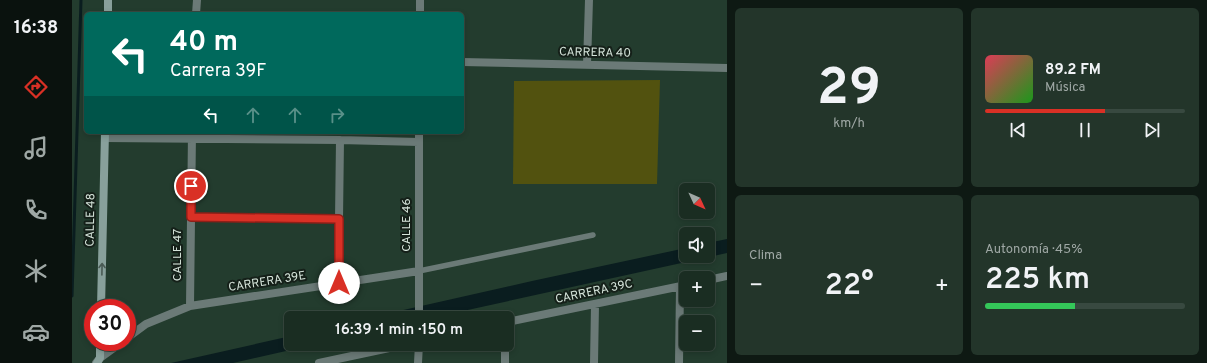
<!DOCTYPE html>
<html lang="es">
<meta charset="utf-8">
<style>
body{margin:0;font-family:Overpass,sans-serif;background:#23352a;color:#f1f3f6;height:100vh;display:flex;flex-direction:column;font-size:15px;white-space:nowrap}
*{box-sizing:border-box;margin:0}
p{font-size:13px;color:#9fa8a5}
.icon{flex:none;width:22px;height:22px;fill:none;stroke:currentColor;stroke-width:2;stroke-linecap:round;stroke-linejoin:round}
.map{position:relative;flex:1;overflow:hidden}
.sheet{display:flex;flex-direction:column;gap:8px;padding:8px;background:#0e1913;width:480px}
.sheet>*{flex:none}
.hud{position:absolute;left:12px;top:12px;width:380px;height:122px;border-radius:6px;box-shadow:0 2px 6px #0003,0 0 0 1px #384940;background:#00695c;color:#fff;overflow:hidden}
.needle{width:26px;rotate:134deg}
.tools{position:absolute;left:607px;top:183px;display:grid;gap:8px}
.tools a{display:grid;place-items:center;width:36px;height:36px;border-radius:6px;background:#1a2d22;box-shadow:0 2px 6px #0003,0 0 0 1px #384940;font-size:20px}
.speed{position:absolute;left:12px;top:299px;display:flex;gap:8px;font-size:20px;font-weight:700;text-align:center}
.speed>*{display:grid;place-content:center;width:52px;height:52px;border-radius:50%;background:#1a2d22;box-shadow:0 2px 6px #0003,0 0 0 1px #384940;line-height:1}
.speed .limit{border:6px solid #d22;background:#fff;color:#111}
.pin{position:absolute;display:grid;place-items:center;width:34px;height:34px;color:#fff;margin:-17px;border:2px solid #fff;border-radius:50%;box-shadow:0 1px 4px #0007}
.me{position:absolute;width:44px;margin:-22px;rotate:0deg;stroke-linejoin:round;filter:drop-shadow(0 0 3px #0008)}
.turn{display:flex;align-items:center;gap:14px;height:84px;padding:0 20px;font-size:18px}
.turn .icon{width:52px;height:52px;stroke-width:2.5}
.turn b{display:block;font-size:28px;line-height:34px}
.lanes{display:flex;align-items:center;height:38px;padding:0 20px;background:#0003;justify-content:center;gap:20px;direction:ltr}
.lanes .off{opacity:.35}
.big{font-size:30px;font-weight:600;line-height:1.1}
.sheet .card{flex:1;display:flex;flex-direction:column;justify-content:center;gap:6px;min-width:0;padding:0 14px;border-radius:6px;background:#23352a}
.sheet .dial{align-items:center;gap:0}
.dial b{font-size:52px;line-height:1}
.song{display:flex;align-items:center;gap:12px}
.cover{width:48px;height:48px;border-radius:6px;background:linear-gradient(135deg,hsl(350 70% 55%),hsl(120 70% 35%))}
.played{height:4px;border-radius:2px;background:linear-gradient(90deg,#d93025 60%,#384940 60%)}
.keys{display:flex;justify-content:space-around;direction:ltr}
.heat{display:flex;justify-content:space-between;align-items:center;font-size:22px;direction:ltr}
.charge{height:6px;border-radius:3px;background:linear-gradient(90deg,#34c759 45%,#384940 0)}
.sheet .tiles{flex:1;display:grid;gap:8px;grid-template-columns:repeat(2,1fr)}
.trip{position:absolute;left:212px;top:311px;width:230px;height:40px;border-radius:6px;background:#1a2d22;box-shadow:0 2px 6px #0003,0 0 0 1px #384940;font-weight:600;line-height:40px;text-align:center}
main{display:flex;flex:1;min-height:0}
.tab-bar{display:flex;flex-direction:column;width:72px;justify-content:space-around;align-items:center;background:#0a120e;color:#9fa8a5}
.tab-bar .icon{width:28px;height:28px}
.tab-bar .current{color:#d93025}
.tab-bar b{font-size:18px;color:#f1f3f6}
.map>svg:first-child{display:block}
.green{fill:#52520f}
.water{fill:#0a1d1f}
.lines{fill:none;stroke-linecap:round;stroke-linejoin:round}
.stream{stroke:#0a1d1f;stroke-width:3}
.lane{stroke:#6b7a77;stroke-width:5.5}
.street{stroke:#6b7a77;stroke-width:8}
.secondary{stroke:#88a09b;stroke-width:8}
.oneway{stroke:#495a54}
.route-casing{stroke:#8d1f18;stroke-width:10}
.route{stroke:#d93025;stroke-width:7}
.labels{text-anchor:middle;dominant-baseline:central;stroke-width:4;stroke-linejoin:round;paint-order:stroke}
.street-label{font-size:12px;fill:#d5e4da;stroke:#152019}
</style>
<main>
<nav class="tab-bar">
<b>16:38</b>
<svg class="icon current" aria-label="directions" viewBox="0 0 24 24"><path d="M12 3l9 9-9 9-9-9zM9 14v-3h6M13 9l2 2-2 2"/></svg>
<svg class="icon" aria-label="music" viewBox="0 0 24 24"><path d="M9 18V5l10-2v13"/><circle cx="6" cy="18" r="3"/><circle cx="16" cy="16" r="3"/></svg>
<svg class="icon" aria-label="phone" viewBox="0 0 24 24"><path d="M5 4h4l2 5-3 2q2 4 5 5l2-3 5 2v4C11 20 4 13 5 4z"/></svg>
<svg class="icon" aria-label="climate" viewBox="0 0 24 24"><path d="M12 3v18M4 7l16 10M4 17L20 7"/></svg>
<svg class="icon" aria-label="car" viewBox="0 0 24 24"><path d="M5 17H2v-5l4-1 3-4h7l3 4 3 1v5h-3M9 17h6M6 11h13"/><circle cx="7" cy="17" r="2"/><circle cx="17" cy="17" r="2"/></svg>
</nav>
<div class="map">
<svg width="655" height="363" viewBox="0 0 655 363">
<rect width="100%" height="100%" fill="#233c2e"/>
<path class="green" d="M588,80L585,184H441L442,81Z"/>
<path class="water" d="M655,239V253L359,318H296L460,281L614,248V256H636V243Z
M219,336V344H245L161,363H99Z"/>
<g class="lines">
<path class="stream" d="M0,296L9,0"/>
<path class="lane" d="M347,271L521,235"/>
<path class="street" d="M124,14L125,0
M348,14V0
M390,62L655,68
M515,65L517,0
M33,138L268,140L347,142
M119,217L267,219
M636,280L655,276
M267,283V219L268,140
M118,306L120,132
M347,318V132
M435,322L614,285
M55,338L74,324L118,306L347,271
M24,363L28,358L50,342
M247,363L336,344
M346,363L347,344
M433,363V344
M522,363L523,305
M607,363L608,287"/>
<path class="secondary" d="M36,14V0
M29,308L33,132
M25,363L28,358V342"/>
</g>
<defs><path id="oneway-shaft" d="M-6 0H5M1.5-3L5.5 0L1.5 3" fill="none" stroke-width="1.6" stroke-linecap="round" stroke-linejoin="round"/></defs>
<use class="oneway" href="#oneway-shaft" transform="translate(30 269) rotate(-89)"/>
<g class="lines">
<defs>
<path id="route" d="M119,186V217L267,219V283"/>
</defs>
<use href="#route" class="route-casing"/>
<use href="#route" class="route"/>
</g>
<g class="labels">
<g class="street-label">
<text transform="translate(523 53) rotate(1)">CARRERA 40</text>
<text transform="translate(19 220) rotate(-89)">CALLE 48</text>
<text transform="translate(335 225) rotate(-90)">CALLE 46</text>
<text transform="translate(106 255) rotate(-90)">CALLE 47</text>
<text transform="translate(195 282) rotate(-9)">CARRERA 39E</text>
<text transform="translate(522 292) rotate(-12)">CARRERA 39C</text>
</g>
</g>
</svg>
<div class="tools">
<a><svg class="needle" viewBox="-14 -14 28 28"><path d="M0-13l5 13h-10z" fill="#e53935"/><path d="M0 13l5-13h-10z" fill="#9fa8a5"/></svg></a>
<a><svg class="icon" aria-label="sound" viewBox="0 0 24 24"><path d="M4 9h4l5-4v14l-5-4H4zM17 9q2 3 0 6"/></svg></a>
<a>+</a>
<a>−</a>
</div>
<div class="speed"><div class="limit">30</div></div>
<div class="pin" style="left:119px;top:186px;background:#d93025"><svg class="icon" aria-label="arrive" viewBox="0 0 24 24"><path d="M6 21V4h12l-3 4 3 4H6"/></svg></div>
<svg class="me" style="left:267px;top:283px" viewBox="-20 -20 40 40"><circle r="19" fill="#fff"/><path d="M0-13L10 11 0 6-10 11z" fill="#d93025"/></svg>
<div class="trip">16:39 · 1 min · 150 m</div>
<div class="hud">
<div class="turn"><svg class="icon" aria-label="left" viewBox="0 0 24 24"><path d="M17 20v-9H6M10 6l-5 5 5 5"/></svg><div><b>40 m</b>Carrera 39F</div></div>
<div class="lanes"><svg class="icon" aria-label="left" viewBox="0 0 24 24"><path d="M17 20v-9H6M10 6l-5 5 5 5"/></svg><svg class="icon off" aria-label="ahead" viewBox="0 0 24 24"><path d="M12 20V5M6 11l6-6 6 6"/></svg><svg class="icon off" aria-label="ahead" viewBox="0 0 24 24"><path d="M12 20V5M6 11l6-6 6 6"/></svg><svg class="icon off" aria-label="right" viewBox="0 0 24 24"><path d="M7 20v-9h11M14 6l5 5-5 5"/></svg></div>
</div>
</div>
<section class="sheet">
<div class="tiles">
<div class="card dial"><b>29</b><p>km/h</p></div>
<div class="card">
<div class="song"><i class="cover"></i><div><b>89.2 FM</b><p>Música</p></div></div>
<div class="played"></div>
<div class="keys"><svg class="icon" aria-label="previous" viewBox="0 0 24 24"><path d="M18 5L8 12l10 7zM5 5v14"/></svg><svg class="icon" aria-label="pause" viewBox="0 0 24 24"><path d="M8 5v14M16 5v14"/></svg><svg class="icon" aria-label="next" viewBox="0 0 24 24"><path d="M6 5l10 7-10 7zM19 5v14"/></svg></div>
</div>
<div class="card"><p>Clima</p>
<div class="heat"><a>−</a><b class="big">22°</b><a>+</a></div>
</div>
<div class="card"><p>Autonomía · 45%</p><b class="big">225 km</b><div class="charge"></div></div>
</div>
</section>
</main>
